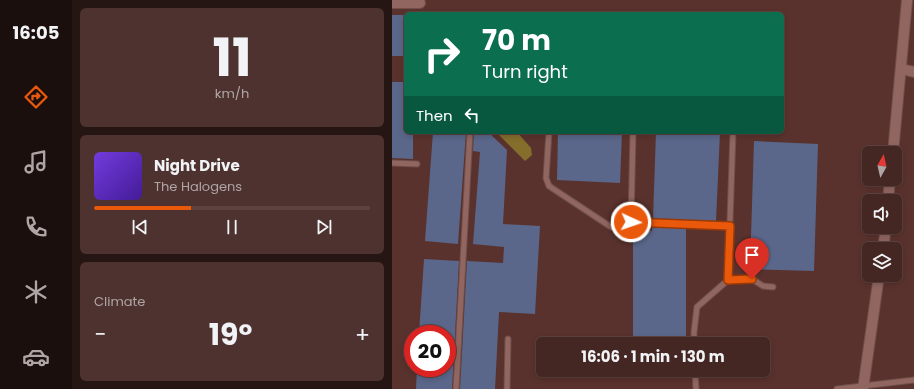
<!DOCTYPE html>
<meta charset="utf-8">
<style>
body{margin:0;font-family:Poppins,sans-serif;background:#4e322f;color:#f1f3f6;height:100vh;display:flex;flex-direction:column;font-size:15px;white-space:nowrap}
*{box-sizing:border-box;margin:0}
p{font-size:13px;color:#afa5a5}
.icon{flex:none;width:22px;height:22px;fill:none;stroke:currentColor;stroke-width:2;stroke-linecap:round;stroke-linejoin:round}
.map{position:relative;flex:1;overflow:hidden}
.details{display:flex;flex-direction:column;gap:8px;padding:8px;background:#251513;width:320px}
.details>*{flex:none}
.hud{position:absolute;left:12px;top:12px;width:380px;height:122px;border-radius:6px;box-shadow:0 2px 6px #0003,0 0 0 1px #5c4340;background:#0b6e4f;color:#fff;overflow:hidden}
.needle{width:26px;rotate:8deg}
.tools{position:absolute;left:470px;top:146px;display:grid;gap:8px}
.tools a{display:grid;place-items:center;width:40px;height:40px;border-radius:6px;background:#442622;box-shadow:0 2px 6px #0003,0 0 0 1px #5c4340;font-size:20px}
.speed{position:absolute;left:12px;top:325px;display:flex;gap:8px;font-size:20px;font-weight:700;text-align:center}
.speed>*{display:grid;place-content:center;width:52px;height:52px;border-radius:50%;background:#442622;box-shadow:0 2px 6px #0003,0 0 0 1px #5c4340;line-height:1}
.speed .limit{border:6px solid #d22;background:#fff;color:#111}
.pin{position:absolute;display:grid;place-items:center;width:34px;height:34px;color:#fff;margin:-41px -17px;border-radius:50% 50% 50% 0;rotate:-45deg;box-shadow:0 0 4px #0007}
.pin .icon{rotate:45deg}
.me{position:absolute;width:44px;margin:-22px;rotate:93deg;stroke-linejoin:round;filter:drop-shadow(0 0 3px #0008)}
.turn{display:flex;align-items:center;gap:14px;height:84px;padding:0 12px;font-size:18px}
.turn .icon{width:52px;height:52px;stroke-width:2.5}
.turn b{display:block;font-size:28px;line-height:34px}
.then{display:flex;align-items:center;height:38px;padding:0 12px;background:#0003;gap:8px;font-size:15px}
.big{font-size:30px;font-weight:700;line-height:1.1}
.details .tile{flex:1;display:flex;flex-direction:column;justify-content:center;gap:6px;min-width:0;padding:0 14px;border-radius:6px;background:#4e322f}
.details .dial{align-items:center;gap:0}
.dial b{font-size:52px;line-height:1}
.song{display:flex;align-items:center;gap:12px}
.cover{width:48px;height:48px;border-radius:6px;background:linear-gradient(135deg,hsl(260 70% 55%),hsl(260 70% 35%))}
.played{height:4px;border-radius:2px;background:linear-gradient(90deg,#ea580c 35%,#5c4340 35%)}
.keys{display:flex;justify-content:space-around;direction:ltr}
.heat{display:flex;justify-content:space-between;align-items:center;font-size:22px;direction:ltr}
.trip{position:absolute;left:144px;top:337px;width:234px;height:40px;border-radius:6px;background:#442622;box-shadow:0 2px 6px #0003,0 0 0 1px #5c4340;font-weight:700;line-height:40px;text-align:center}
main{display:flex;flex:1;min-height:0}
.dock{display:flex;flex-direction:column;width:72px;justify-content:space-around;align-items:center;background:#1b0f0e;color:#afa5a5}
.dock .icon{width:28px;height:28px}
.dock .current{color:#ea580c}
.dock b{font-size:18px;color:#f1f3f6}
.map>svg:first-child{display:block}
.water{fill:#856d2c}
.building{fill:#5a678a}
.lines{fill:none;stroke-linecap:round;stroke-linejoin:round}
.service-casing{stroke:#704f4b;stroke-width:7}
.minor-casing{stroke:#704f4b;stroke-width:12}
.tertiary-casing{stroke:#704f4b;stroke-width:12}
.service{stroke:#926660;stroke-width:5}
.minor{stroke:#926660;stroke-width:10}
.tertiary{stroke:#926660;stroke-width:10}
.route-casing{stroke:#983908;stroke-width:10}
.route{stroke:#ea580c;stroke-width:7}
</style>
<main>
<nav class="dock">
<b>16:05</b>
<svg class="icon current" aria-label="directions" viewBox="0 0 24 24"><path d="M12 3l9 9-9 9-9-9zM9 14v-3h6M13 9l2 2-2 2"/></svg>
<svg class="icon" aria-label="music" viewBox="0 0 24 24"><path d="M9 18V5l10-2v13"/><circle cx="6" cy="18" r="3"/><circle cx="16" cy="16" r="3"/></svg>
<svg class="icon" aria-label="phone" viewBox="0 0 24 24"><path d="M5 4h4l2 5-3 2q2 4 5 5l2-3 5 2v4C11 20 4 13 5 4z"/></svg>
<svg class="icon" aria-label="climate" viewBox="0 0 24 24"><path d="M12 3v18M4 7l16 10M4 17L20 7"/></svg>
<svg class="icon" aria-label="car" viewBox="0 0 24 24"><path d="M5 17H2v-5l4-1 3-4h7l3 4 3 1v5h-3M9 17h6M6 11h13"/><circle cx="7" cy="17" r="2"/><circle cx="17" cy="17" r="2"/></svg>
</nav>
<section class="details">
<div class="tile dial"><b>11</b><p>km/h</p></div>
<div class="tile">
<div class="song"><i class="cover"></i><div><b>Night Drive</b><p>The Halogens</p></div></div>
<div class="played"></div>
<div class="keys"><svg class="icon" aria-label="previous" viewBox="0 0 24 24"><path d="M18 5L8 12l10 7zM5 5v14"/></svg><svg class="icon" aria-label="pause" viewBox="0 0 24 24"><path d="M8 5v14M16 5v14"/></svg><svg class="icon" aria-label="next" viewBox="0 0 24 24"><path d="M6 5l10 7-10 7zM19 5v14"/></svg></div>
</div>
<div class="tile"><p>Climate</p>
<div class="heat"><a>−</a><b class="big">19°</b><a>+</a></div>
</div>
</section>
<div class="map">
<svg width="522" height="389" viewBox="0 0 522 389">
<rect width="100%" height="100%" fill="#5a322d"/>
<path class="water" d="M104,132H125L139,148L140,155L133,161Z"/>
<path class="building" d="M0,15H14V56H0Z
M0,82H14V132H21V159L0,158Z
M41,132H74L66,244L33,241Z
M82,132H96L115,150L111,224L148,226L143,314L107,312L103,389H68L75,261L111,263L112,247L81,244L88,152L81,151Z
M166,132H230L228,183L165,180Z
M264,132H328L324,221L261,219Z
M362,141L426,144L422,271L358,269Z
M260,227L294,228V344H241V231H260Z
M32,259L67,261L60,389H24L25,368H55V334H27Z"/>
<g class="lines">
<defs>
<path id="service" d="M157,132L154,178L157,186L219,227L229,229L239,222L338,226
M0,163L25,164
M239,222L241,132
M336,280L360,279L371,286L381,287
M302,344V332L305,307L336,280L341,132
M303,370L304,389
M64,389L78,132
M115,389L116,339
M445,389L522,380"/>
<path id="minor" d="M0,3H28
M509,69L522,72"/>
<path id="tertiary" d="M501,153L515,0
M496,201L498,179
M491,249L494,227
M471,389L487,275"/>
</defs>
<use href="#service" class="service-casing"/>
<use href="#minor" class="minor-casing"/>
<use href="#tertiary" class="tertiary-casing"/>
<use href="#service" class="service"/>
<use href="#minor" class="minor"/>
<use href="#tertiary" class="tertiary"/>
</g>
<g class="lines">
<defs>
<path id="route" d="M239,222L338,226L336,280L360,279"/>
</defs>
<use href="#route" class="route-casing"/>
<use href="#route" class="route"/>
</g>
</svg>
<div class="tools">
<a><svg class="needle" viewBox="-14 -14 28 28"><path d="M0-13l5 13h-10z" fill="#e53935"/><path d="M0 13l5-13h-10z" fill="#afa5a5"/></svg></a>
<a><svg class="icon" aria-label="sound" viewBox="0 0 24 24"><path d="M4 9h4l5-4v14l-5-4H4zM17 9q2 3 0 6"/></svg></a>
<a><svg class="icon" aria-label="layers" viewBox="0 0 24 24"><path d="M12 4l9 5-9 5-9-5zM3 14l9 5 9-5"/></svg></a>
</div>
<div class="speed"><div class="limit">20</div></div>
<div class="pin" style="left:360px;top:279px;background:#d93025"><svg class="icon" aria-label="arrive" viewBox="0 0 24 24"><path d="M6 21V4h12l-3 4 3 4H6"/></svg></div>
<svg class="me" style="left:239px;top:222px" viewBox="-20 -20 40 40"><circle r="17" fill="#ea580c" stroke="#fff" stroke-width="3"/><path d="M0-11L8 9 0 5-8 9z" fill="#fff"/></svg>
<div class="trip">16:06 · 1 min · 130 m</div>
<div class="hud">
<div class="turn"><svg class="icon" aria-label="right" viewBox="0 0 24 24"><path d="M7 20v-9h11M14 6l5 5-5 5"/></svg><div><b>70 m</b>Turn right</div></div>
<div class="then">Then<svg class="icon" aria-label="left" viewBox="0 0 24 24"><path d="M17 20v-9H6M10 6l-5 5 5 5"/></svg></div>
</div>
</div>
</main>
